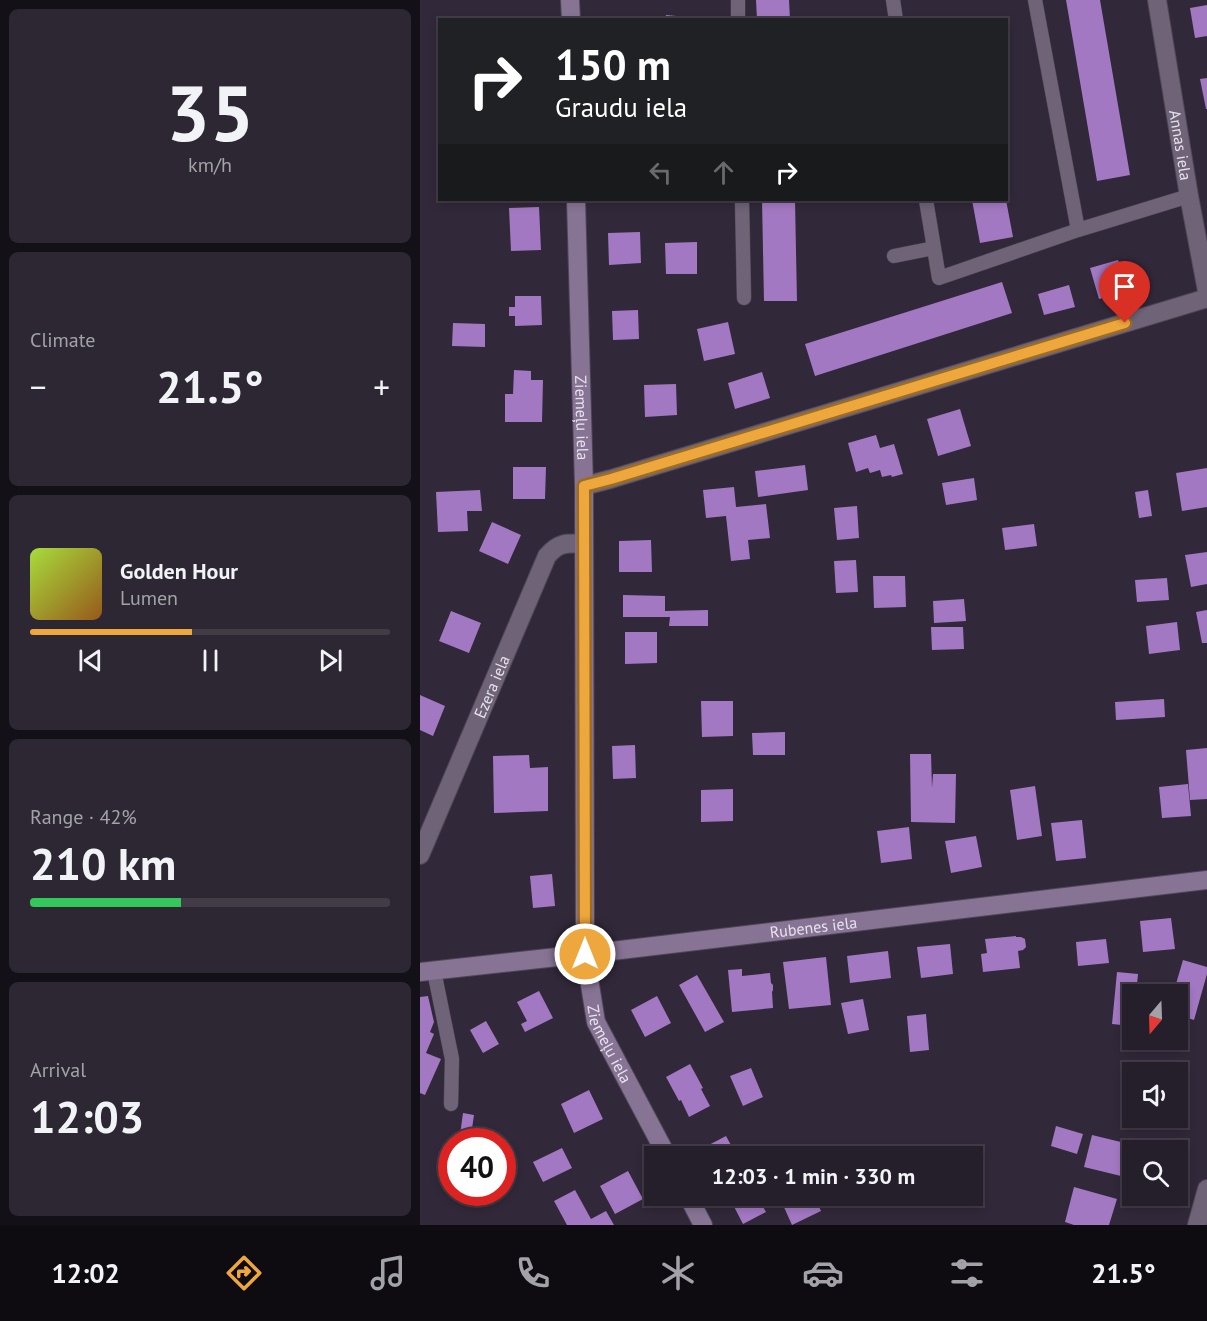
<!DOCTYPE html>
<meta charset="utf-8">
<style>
body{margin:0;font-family:"PT Sans",sans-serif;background:#2d2733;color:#f1f3f6;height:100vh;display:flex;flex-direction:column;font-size:22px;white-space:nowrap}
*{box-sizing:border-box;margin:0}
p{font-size:20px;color:#a3a2a9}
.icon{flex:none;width:33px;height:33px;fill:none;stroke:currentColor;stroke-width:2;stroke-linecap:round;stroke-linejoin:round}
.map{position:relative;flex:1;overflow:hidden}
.panel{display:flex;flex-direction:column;gap:9px;padding:9px;background:#141018;width:420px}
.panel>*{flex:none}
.hud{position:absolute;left:18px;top:18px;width:570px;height:183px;border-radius:0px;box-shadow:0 3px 9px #0003,0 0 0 2px #423c47;background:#202124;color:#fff;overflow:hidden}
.needle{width:39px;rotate:199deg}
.buttons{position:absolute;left:702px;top:984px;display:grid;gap:12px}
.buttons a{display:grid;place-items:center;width:66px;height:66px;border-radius:0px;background:#251e2b;box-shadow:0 3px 9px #0003,0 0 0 2px #423c47;font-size:30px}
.speed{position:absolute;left:18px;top:1128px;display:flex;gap:12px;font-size:30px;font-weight:700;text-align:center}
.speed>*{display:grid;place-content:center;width:78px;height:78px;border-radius:50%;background:#251e2b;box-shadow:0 3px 9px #0003,0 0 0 2px #423c47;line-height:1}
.speed .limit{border:9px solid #d22;background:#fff;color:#111}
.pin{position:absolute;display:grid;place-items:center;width:51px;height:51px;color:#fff;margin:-62px -26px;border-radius:50% 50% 50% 0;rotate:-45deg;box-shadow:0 0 6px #0007}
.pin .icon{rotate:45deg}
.me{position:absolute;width:66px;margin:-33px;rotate:0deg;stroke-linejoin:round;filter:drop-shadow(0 0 4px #0008)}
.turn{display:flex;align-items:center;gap:21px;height:126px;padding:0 18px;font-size:27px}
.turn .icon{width:78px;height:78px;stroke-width:2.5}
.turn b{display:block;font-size:42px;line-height:51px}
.lanes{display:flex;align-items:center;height:57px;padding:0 18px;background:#0003;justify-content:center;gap:30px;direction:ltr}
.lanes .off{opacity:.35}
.big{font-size:45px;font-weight:700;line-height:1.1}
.panel .widget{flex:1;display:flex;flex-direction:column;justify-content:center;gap:9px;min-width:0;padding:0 21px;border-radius:9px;background:#2d2733}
.panel .dial{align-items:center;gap:0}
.dial b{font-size:78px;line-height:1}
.song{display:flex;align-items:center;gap:18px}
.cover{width:72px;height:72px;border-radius:9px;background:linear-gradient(135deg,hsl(80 70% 55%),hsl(30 70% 35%))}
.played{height:6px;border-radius:3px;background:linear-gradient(90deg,#eea73c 45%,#423c47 45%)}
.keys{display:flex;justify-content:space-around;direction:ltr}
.heat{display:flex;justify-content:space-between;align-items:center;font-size:33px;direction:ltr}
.charge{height:9px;border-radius:4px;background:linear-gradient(90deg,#34c759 42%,#423c47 0)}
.trip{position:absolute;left:224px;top:1146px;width:339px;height:60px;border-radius:0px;background:#251e2b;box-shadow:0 3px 9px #0003,0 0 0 2px #423c47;font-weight:700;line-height:60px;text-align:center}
.menu{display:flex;height:96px;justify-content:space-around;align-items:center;background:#0f0c11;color:#a3a2a9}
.menu .icon{width:42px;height:42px}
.menu .selected{color:#eea73c}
.menu b{font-size:27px;color:#f1f3f6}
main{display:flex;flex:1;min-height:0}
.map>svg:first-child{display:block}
.building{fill:#a378c3}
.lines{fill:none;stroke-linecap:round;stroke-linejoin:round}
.lane-casing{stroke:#4f4755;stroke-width:15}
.street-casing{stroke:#4f4755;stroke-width:20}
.secondary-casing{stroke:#4f4755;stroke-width:20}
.lane{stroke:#6e6377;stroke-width:14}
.street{stroke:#6e6377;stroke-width:18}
.secondary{stroke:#877495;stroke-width:18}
.route-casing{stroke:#9b6d27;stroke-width:15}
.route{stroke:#eea73c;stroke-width:10}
.labels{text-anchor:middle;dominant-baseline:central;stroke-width:6;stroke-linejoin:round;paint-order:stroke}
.street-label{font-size:16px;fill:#e8e2ed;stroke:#271e2f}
</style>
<main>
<section class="panel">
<div class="widget dial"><b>35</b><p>km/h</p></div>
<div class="widget"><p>Climate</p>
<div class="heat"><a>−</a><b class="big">21.5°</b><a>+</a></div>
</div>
<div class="widget">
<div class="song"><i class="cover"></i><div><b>Golden Hour</b><p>Lumen</p></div></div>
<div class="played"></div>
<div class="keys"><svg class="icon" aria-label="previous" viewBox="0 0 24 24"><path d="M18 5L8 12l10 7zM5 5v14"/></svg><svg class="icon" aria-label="pause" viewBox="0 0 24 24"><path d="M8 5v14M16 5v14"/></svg><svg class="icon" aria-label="next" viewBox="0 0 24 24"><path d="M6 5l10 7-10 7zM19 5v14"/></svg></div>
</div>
<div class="widget"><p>Range · 42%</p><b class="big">210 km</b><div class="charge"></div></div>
<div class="widget"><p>Arrival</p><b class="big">12:03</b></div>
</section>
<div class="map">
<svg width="787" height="1225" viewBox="0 0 787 1225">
<rect width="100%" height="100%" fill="#312839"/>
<path class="building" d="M336,0H369L370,20H337Z
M646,0H680L710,175L677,181Z
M787,5V36L775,38L770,8Z
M246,15L277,18L276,20H245Z
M787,78V109H786L780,79Z
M342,200H375L377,301H344Z
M552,200H586L593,237L560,243Z
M119,207L121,250L91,251L89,208Z
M220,232L221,263L189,265L188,233Z
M277,242V274H246L245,243Z
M698,260L708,291L679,299L670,268Z
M582,282L592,313L395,376L385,344Z
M649,285L655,307L624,315L618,294Z
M95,296H121L122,325L95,326V316H89V307H95Z
M218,310L219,339L193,340L192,311Z
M308,322L315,354L284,361L277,329Z
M33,323L65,324V347L32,346Z
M94,370L111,371V380H123L122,422H85V394H93Z
M342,372L350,398L315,409L308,383Z
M256,384L257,415L225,417L224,385Z
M540,409L551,446L518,456L507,419Z
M456,435L460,448L474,444L483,474L472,477L471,475L462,477L460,470L450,473L448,468L436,472L428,443Z
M385,465L388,490L338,497L335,471Z
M93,467H126L125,499H93Z
M787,468V507L762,511L756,473Z
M554,478L557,500L526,505L522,483Z
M314,487L316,507L346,504L350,538L328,540L330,559L311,561L306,516L286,518L283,490Z
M60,490L62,511H47L48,531L18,532L16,492Z
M728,490L732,516L719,518L715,492Z
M437,506L439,538L417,540L414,508Z
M72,522L101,535L88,564L59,551Z
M614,524L617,546L585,550L582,528Z
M231,540L232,572H199V541Z
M787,552V584L771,587L765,555Z
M436,560L438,592L416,593L414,561Z
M453,576H485L486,607L454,608Z
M747,578L749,600L717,602L715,580Z
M203,595L245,596V611L288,610V626H249L250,617H203Z
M544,599L546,621L514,623L513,601Z
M787,610V643H782L776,612Z
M31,611L61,623L49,653L19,641Z
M757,622L760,650L729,654L726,626Z
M511,627H543L544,649L512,650Z
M205,632H237V663L205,664Z
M0,695L25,706L13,736L0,730Z
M744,699L745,717L696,720L695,702Z
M281,701H313V736L282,737Z
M365,732V755H333L332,733Z
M215,745L216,778L193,779L192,746Z
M787,748V799L770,800L766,750Z
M490,754H511L512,788L513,774H536L535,823L491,822Z
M109,755L110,768L128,767V811L74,813L73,756Z
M768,784L771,816L742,818L739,787Z
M615,786L622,836L597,840L590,790Z
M313,789V821L281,822V790Z
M662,820L666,858L636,861L631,823Z
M489,827L492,859L461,863L457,831Z
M556,836L562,867L531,873L525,841Z
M132,874L135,906L113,908L110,876Z
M751,918L755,949L723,952L720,921Z
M596,936V937H601L605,939L606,947L603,950L598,951L600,968L563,972L561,954L567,953L565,939Z
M686,939L689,963L658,966L656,942Z
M530,944L533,974L501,978L497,947Z
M468,951L471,978L430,983L427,956Z
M406,957L411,1005L369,1009L363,962Z
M763,960L787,967V974L774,1020L758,1015V994H753Z
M322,969V976L350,973L351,983L353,985V990L352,992L353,1008L312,1012L308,970Z
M697,972L718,974L716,994H712V1026L692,1024Z
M277,975L304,1022L285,1032L259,985Z
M119,991L133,1018L105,1032L101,1024L107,1021L97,1002Z
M8,996L14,1022L10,1032L14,1034L6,1053L21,1059L5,1095L0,1093V997Z
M237,996L251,1023L225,1037L211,1010Z
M443,999L449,1030L428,1034L421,1003Z
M506,1014L509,1050L490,1052L487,1016Z
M66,1021L79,1044L63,1053L50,1030Z
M270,1064L283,1088L281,1089L290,1106L269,1117L261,1100L259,1101L246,1077Z
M331,1068L343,1097L323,1106L310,1076Z
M169,1090L183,1119L154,1133L141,1104Z
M43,1113L54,1115L50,1142H39Z
M636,1126L663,1134L657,1154L631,1146Z
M672,1135L709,1144L701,1176L664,1167Z
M306,1136L317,1156H288L283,1148Z
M363,1144L370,1156H341Z
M142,1148L152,1168L123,1182L113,1162Z
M208,1171L223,1199L195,1214L180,1186Z
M654,1187L697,1199L689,1225H654L645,1222Z
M155,1190L171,1219L186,1211L194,1225H147L134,1201Z
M312,1196H337L346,1212L323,1224L309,1197Z
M382,1196H394L401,1211L372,1225L363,1205Z"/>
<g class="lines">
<defs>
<path id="lane" d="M318,0V20
M473,0L476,20
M615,0L658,230
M322,200L324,298
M506,200L519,278L658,230L769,196
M474,256L514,248
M14,971L32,1059L31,1104"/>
<g id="street">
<path id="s1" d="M737,0L769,196L787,291"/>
<path d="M164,486L191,479L787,298"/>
<path id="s2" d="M0,855L127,556C139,542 146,543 164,544"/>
<path d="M777,1225L787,1189"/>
</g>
<g id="secondary">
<path d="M150,0L151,20"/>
<path id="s3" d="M156,200L164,486L165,954L176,1022L247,1156"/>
<path id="s4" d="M0,972L192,951L787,880"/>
<path d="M268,1196L283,1225"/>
</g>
</defs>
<use href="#lane" class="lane-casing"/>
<use href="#street" class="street-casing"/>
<use href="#secondary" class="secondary-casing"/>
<use href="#lane" class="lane"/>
<use href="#street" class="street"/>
<use href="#secondary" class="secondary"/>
</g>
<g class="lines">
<defs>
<path id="route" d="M165,954L164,486L191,479L705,323"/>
</defs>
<use href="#route" class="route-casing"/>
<use href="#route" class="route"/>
</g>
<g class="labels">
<g class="street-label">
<text stroke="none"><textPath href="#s1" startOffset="147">Annas iela</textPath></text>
<text stroke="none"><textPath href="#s3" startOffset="218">Ziemeļu iela</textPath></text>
<text stroke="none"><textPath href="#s2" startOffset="183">Ezera iela</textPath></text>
<text stroke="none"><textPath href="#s4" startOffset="396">Rubenes iela</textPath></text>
<text stroke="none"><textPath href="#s3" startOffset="848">Ziemeļu iela</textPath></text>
</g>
</g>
</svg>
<div class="buttons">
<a><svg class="needle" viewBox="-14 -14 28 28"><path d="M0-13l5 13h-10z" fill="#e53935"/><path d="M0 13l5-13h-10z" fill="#a3a2a9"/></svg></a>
<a><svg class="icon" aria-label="sound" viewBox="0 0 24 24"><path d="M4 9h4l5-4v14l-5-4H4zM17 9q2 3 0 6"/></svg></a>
<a><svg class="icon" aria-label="search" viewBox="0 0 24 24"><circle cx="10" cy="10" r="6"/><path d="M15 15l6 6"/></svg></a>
</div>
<div class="speed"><div class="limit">40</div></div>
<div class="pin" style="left:705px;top:323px;background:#d93025"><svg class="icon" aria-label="arrive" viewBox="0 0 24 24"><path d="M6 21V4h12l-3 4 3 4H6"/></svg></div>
<svg class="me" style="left:165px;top:954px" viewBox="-20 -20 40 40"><circle r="17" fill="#eea73c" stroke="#fff" stroke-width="3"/><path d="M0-11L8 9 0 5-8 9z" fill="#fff"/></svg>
<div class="trip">12:03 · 1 min · 330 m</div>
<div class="hud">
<div class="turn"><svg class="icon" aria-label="right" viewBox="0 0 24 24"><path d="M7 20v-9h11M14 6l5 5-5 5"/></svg><div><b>150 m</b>Graudu iela</div></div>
<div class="lanes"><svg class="icon off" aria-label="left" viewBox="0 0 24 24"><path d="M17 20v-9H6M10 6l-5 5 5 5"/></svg><svg class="icon off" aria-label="ahead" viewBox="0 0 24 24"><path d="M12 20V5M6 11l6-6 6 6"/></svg><svg class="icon" aria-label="right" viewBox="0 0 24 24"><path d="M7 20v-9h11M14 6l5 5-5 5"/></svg></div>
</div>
</div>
</main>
<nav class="menu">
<b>12:02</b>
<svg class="icon selected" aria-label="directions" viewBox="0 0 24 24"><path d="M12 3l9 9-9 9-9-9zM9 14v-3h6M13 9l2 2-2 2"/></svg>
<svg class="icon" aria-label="music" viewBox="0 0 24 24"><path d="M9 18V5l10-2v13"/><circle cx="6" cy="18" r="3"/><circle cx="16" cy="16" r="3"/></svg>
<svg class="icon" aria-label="phone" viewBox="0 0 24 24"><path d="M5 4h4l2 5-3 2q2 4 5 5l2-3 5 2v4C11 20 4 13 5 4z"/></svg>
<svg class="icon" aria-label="climate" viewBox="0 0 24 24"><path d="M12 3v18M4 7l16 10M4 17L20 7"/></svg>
<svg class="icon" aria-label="car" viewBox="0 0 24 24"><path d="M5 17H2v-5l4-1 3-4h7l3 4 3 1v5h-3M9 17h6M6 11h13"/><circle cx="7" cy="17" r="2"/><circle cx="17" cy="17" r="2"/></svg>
<svg class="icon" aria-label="filters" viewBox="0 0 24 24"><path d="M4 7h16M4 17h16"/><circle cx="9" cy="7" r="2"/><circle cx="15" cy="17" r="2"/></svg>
<b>21.5°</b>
</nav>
